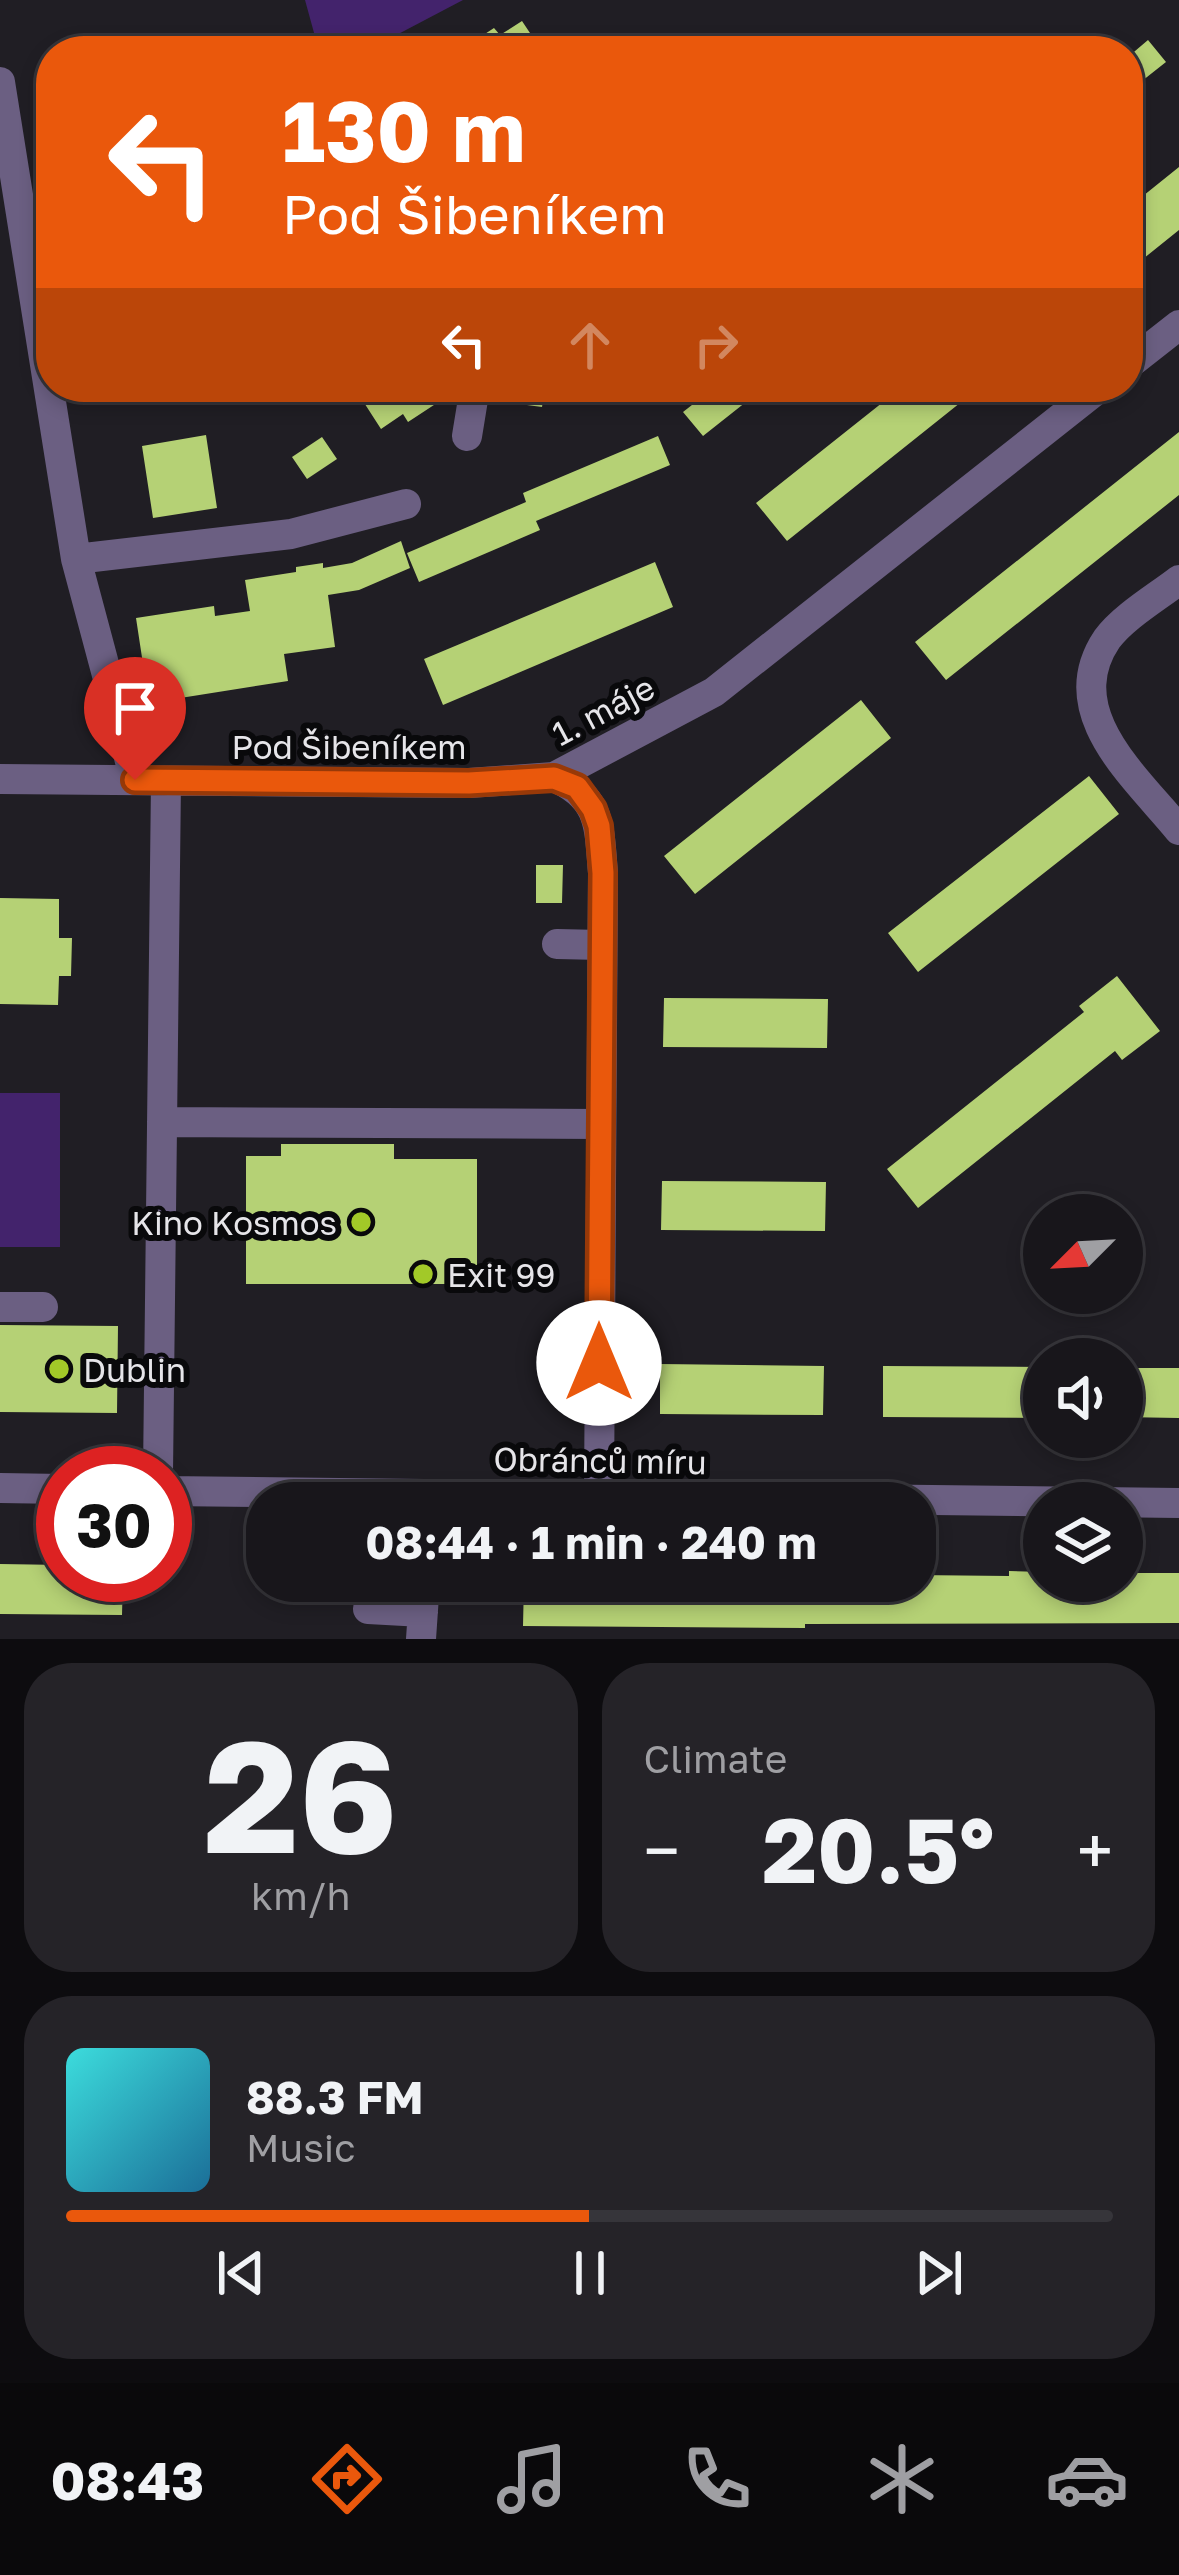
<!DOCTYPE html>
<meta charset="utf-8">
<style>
body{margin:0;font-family:"Golos Text",sans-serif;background:#252328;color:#f1f3f6;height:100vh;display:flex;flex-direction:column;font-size:45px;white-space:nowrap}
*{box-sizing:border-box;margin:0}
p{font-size:39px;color:#9f9fa3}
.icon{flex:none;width:66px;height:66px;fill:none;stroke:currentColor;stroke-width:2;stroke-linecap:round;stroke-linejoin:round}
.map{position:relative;height:1639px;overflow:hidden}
.panel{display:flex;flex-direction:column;gap:24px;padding:24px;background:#0d0c0f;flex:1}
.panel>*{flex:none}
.guide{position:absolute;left:36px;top:36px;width:1107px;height:366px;border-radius:48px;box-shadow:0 6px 18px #0003,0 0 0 3px #36353a;background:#ea580c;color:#fff;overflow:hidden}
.needle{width:78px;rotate:246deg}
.buttons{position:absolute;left:1023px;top:1194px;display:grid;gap:24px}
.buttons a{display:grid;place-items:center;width:120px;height:120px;border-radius:50%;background:#18161b;box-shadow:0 6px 18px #0003,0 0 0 3px #36353a;font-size:60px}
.speed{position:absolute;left:36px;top:1446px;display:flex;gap:24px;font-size:60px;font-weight:700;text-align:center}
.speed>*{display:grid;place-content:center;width:156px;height:156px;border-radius:50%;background:#18161b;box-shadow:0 6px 18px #0003,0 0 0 3px #36353a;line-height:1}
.speed .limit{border:18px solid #d22;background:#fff;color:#111}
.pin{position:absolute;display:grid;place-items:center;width:102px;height:102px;color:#fff;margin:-123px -51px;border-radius:50% 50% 50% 0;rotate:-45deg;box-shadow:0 0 12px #0007}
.pin .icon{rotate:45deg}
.me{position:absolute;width:132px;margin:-66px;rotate:0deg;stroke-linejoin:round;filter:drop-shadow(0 0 9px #0008)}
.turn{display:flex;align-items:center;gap:42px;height:252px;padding:0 48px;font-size:54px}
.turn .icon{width:156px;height:156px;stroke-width:2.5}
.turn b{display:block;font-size:84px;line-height:102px}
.lanes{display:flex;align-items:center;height:114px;padding:0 48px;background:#0003;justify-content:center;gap:60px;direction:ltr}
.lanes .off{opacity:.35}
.big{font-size:90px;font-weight:700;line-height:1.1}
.panel .widget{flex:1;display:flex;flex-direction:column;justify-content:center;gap:18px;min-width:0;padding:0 42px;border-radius:48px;background:#252328}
.panel .dial{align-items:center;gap:0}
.dial b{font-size:156px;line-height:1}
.song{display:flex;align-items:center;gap:36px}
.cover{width:144px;height:144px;border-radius:18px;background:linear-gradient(135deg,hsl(180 70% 55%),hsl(200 70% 35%))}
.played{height:12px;border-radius:6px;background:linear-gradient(90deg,#ea580c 50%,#36353a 50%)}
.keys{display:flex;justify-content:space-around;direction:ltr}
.heat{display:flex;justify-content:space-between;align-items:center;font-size:66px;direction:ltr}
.panel .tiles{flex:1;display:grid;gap:24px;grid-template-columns:1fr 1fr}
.widget:last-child{grid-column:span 2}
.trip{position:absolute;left:246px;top:1482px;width:690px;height:120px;border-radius:48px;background:#18161b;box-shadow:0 6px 18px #0003,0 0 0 3px #36353a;font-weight:700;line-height:120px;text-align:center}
.tabs{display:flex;height:192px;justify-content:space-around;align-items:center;background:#0a090b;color:#9f9fa3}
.tabs .icon{width:84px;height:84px}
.tabs .on{color:#ea580c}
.tabs b{font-size:54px;color:#f1f3f6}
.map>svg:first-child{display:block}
.green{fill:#43236c}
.building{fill:#b5d175}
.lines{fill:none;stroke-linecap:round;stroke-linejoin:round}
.minor{stroke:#6b5f82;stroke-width:30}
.route-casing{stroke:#983908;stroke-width:30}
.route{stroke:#ea580c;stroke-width:21}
.poi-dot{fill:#a2c928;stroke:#09090b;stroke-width:4.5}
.labels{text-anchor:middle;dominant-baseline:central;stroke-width:12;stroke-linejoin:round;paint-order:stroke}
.street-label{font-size:33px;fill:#e6e5e9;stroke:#09090b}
.poi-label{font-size:33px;fill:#e6e5e9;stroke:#09090b;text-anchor:start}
</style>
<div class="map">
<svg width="1179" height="1639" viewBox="0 0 1179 1639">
<rect width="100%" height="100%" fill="#201e24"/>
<path class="green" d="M305,0H463L366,51H319Z
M0,1093H60V1247H0Z"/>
<path class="building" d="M522,21L542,51H472L468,45L494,28L500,35Z
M1148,40L1166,62L1128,92V57Z
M1179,167V230L1128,271V208Z
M378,387H444L431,396L437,403L408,422L403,414L381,429L361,398Z
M508,387H545L542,407L505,402Z
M715,387H765L703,436L683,412Z
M902,387H980L787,541L756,503Z
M1179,432V495L946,680L915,642Z
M206,435L217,508L153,518L142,446Z
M658,436L670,465L536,521L540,530L419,582L407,553L526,502L523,493Z
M322,437L337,459L307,479L292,457Z
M401,541L410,568L359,590L328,595L335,647L284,654L288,681L174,699V693L148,697L136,618L214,606L215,616L250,611L245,580L296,572V567L323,563V568L352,563Z
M655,562L673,607L443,705L424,659Z
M861,700L891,738L695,894L664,856Z
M1089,776L1119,814L918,972L888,933Z
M536,865H563L562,903H536Z
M0,898L59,899V938H72L71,976H59L58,1005L0,1004Z
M1117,976L1160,1031L1122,1060L1115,1051L918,1208L887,1169L1084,1012L1079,1006Z
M664,998L828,999L827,1048L663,1047Z
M281,1144H394V1159H477V1284H246V1156H281Z
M662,1181L826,1182L825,1231L661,1230Z
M0,1325L118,1326L117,1413L0,1412Z
M660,1364L824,1366L823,1415L660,1414Z
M883,1366L1044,1367V1418L883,1417Z
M1122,1368H1179V1418L1122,1417Z
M0,1564L63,1565V1575H123L122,1615L0,1614Z
M1009,1571L1044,1572V1581H1122V1573H1179V1623L805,1624V1628L523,1626L524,1581H915V1575L1009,1576Z"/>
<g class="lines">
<path class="minor" d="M0,82L76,559L135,780
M1128,365L1179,325
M467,436L475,387
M76,559L291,534L406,504
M1179,580C1157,597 1123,617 1107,639C1058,712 1135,776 1179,830
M554,777C602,798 599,827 603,873L599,1496
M0,779L469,783L554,777L714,692L1100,387
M557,944L601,945
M162,1122L600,1124
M0,1307H43
M158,1473L166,781
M0,1488L63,1489
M165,1491L1179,1503
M368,1609L423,1612
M421,1639L425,1581"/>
</g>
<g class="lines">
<defs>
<path id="route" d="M135,780L469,783L554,778L577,787L593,809L599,826L603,873L599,1363"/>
</defs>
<use href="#route" class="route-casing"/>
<use href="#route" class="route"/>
</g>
<g class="poi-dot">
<circle cx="361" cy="1222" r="12"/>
<circle cx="423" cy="1274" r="12"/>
<circle cx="59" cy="1369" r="12"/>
</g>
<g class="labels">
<g class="street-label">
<text transform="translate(603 710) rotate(-28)">1. máje</text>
<text x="349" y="746">Pod Šibeníkem</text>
<text transform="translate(600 1460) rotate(1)">Obránců míru</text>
</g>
<g class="poi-label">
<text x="337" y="1222" text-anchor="end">Kino Kosmos</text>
<text x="447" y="1274">Exit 99</text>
<text x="83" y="1369">Dublin</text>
</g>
</g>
</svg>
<div class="buttons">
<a><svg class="needle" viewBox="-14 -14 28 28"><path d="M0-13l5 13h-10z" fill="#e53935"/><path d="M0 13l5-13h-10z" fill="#9f9fa3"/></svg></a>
<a><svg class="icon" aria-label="sound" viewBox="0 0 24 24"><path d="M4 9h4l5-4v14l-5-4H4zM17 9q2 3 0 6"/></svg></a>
<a><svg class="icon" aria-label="layers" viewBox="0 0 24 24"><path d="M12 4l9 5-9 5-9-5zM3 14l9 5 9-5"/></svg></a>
</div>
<div class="speed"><div class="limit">30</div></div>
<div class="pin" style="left:135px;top:780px;background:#d93025"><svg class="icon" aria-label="arrive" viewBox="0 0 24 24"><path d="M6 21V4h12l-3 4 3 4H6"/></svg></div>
<svg class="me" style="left:599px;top:1363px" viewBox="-20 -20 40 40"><circle r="19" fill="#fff"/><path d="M0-13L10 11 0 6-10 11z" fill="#ea580c"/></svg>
<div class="trip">08:44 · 1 min · 240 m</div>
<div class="guide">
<div class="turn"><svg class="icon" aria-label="left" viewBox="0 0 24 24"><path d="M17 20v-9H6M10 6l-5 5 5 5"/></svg><div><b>130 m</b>Pod Šibeníkem</div></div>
<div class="lanes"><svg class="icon" aria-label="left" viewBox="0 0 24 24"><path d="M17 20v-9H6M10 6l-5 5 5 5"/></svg><svg class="icon off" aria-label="ahead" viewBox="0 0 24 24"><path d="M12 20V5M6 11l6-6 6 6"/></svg><svg class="icon off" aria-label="right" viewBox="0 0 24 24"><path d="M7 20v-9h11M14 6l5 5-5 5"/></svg></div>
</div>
</div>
<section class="panel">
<div class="tiles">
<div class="widget dial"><b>26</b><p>km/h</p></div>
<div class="widget"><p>Climate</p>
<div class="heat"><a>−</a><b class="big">20.5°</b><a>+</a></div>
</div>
<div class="widget">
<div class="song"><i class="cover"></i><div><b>88.3 FM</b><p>Music</p></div></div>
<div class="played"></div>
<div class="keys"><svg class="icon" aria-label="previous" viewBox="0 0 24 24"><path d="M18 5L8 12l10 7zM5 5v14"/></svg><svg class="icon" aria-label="pause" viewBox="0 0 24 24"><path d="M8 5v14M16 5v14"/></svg><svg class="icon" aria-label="next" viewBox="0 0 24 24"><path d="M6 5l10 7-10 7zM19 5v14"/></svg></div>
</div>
</div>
</section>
<nav class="tabs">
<b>08:43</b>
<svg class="icon on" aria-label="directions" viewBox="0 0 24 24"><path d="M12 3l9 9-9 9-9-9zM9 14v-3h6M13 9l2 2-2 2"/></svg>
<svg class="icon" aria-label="music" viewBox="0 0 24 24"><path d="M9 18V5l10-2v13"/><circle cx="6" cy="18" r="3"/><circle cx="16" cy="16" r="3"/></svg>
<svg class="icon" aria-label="phone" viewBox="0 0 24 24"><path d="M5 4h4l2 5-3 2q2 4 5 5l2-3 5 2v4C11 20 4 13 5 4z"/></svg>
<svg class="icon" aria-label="climate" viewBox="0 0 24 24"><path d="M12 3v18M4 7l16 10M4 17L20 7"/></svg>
<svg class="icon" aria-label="car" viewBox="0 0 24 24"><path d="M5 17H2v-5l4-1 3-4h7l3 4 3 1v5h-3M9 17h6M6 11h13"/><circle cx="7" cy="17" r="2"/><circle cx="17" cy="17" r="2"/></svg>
</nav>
